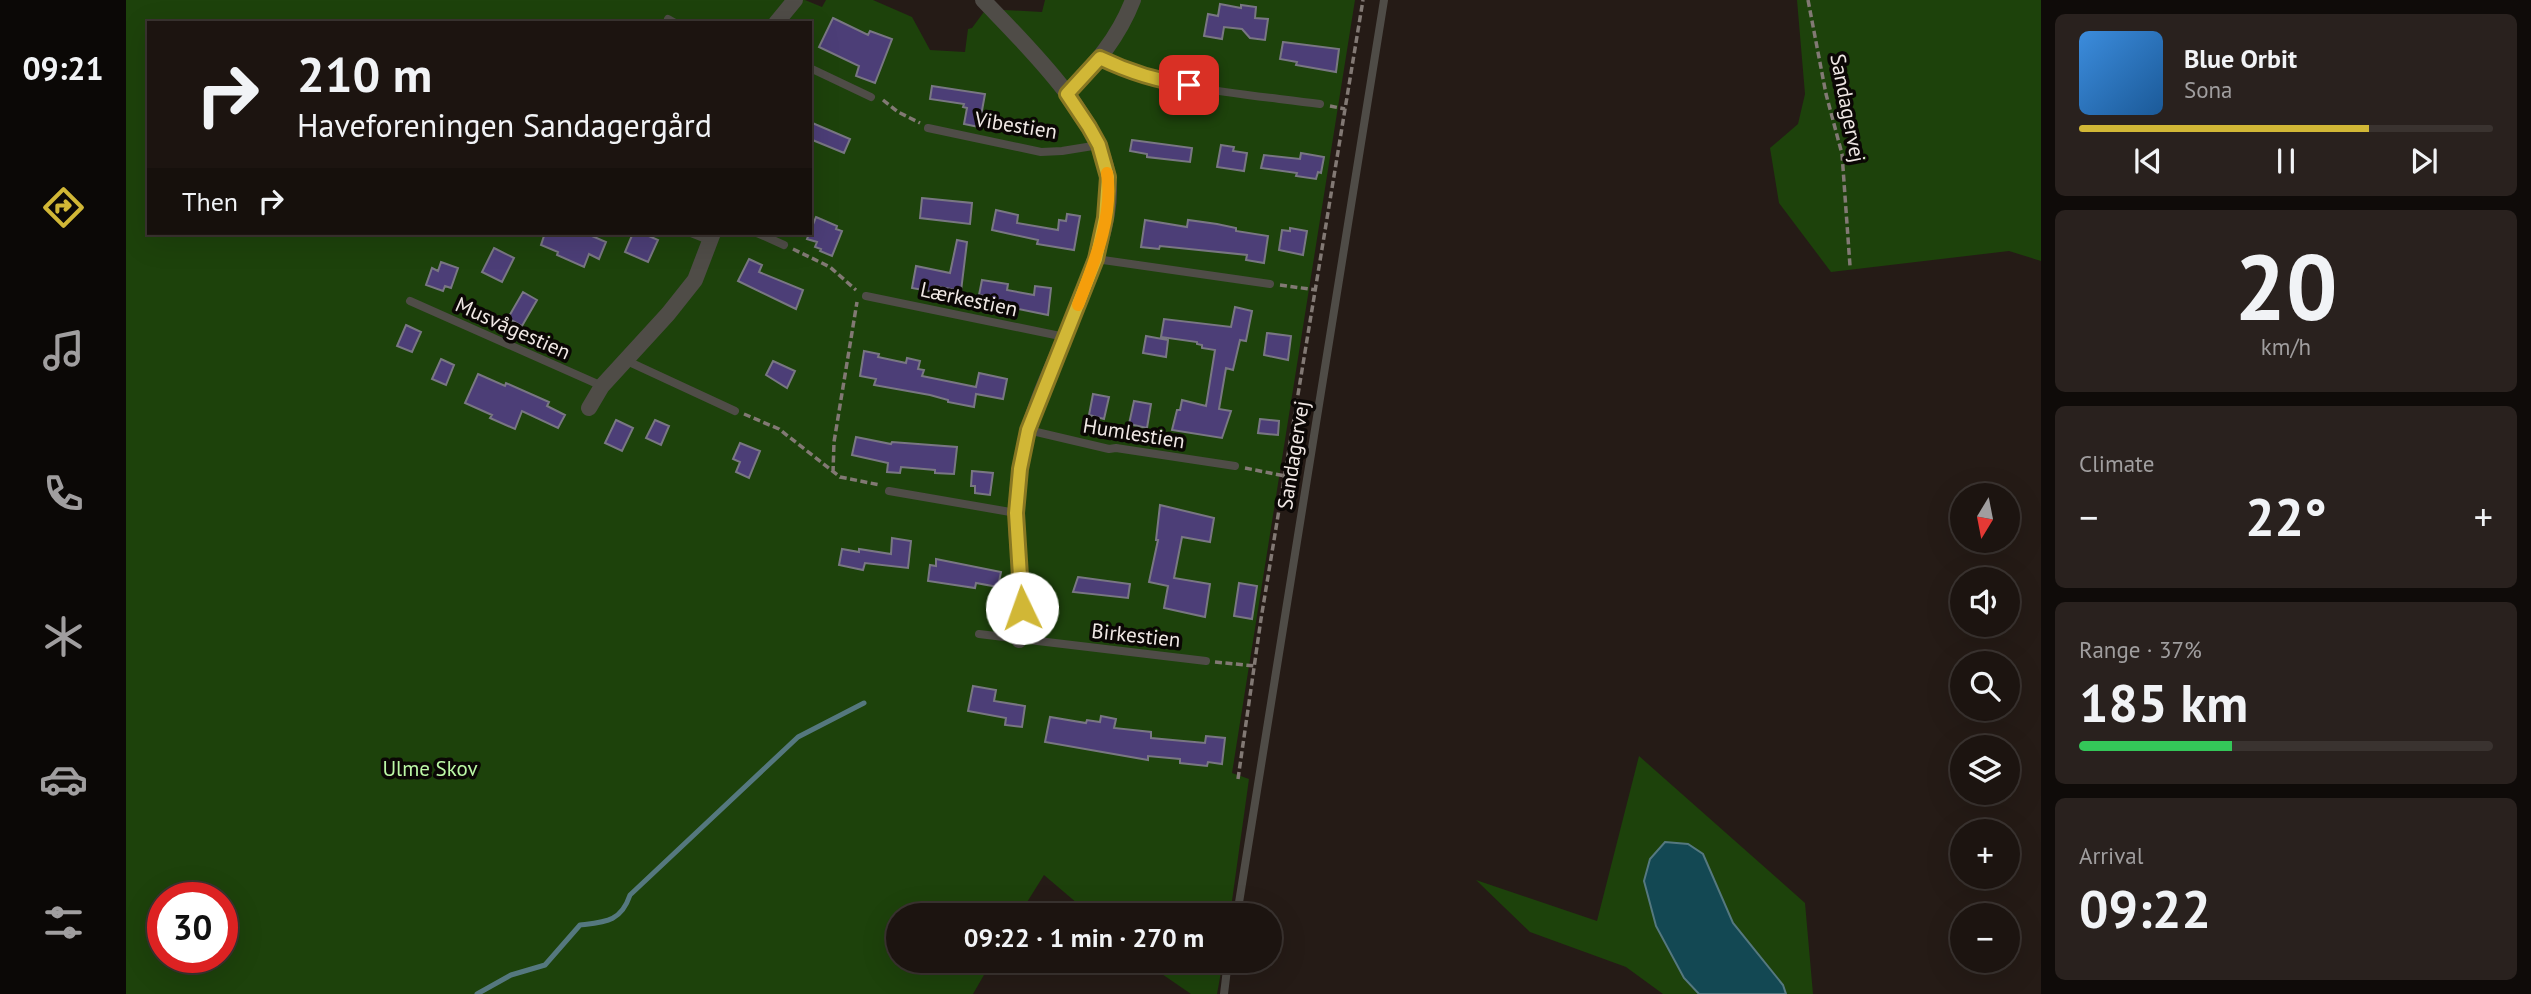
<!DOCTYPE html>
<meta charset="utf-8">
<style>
body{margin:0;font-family:"PT Sans",sans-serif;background:#29211e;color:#f1f3f6;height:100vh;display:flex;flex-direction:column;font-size:26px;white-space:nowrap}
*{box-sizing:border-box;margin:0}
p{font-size:23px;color:#a09e9f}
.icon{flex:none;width:38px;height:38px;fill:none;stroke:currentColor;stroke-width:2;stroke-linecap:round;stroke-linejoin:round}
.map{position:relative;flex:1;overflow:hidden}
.side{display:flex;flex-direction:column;gap:14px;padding:14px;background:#0f0b09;width:490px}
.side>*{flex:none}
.banner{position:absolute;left:21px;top:21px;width:665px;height:214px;border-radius:0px;box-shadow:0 7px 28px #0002,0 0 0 2px #3a3330;background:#1c1410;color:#f1f3f6;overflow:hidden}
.needle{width:46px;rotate:190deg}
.controls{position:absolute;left:1824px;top:483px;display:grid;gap:14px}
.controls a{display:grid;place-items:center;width:70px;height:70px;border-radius:50%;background:#1c1410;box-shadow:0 7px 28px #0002,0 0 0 2px #3a3330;font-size:35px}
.speed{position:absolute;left:21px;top:882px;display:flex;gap:14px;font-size:35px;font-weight:700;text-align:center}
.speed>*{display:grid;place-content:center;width:91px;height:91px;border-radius:50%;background:#1c1410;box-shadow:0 7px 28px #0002,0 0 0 2px #3a3330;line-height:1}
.speed .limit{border:10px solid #d22;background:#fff;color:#111}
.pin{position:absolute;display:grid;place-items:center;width:60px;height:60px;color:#fff;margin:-30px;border-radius:14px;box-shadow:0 4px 10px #0006}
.me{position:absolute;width:77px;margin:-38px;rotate:357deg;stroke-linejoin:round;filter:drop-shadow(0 0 5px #0008)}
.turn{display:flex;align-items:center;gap:24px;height:147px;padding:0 35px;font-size:32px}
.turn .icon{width:91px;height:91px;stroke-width:2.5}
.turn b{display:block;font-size:49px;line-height:60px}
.then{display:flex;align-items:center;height:66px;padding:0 35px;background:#0003;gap:14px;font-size:26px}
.big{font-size:52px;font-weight:600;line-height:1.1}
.side .widget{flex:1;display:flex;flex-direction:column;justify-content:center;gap:10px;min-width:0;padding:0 24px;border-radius:10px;background:#29211e}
.side .dial{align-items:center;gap:0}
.dial b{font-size:91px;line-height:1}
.song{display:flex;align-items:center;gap:21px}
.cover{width:84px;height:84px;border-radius:10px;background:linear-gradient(135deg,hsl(210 70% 55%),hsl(210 70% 35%))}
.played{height:7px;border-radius:4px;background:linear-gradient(90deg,#d1b736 70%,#3a3330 70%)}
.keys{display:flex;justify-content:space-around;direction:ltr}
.heat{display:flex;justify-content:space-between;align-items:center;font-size:38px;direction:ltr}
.charge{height:10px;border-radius:5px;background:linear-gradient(90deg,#34c759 37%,#3a3330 0)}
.trip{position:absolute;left:760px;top:903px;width:396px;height:70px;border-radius:35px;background:#1c1410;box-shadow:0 7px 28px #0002,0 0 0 2px #3a3330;font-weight:600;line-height:70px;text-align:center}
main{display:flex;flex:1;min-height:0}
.tabs{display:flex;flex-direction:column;width:126px;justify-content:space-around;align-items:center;background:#0b0806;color:#a09e9f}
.tabs .icon{width:49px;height:49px}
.tabs .current{color:#d1b736}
.tabs b{font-size:32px;color:#f1f3f6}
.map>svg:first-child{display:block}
.green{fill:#1d420b;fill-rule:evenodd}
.water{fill:#134853;stroke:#55787f;stroke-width:2}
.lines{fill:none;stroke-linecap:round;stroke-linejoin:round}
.stream{stroke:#55787f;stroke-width:5}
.building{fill:#4c3e77;stroke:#797783;stroke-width:2}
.path{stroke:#827974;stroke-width:3.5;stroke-dasharray:7 3.5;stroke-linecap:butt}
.lane{stroke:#4f4c47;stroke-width:8}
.street{stroke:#4f4c47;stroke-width:16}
.route-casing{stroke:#887723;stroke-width:18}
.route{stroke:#d1b736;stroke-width:12}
.slow{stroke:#f59e0b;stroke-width:12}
.labels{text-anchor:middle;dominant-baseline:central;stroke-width:7;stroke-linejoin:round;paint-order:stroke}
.street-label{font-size:21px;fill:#f0e8e5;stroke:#0b0705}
.park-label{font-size:21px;fill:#bcf8a6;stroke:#0b0705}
</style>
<main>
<nav class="tabs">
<b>09:21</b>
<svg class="icon current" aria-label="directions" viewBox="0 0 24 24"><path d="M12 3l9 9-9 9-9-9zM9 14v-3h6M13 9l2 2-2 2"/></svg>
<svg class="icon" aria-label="music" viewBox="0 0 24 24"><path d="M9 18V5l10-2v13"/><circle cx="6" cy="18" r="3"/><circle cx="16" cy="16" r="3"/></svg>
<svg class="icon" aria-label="phone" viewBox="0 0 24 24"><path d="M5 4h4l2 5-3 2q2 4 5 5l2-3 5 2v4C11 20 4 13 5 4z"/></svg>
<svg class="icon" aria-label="climate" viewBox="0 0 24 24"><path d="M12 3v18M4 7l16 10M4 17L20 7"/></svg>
<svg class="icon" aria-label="car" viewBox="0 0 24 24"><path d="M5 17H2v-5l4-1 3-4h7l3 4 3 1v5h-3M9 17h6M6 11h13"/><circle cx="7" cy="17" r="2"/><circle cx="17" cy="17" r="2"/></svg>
<svg class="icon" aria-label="filters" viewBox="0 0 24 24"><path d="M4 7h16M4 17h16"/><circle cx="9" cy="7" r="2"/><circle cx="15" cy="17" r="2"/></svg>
</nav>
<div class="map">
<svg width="1915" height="994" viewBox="0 0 1915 994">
<rect width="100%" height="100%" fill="#251b16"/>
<path class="green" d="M0,0H679L696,7L700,0H747L786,17L804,50L839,52L842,29L846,28L860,9L916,12L919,0H1229L1106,773L1123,779L1104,915H965L918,875L893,915H772V961H866L847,994H0ZM23,23H684V233H23ZM37,898H96V957H37Z
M1671,0H1915V261L1883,251L1705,272L1653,203L1644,148L1672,124L1679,94Z
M1513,756L1679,903L1687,994H1537L1500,967L1404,932L1350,880L1471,921Z
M1017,961H1097L1091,994H1065Z"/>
<path class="water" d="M1539,842L1562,844L1577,854L1607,923L1657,985L1660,994H1573L1558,978L1530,926L1518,881L1524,859Z"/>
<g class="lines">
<path class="stream" d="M351,994L385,975L419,965L454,925C479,922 495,922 504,895L672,737L738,703"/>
</g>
<path class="building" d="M1094,4L1115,8V5L1130,7L1129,18L1142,19L1139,40L1124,38L1116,29L1098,27L1096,39L1078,36L1082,14L1092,16Z
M707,18L742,35L744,31L766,39L749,83L730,76L733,66L693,47Z
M1157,42L1213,49L1210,72L1170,65L1171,62L1154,59Z
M806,86L859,94L853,127L838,124L841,108L837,107L838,104L804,99Z
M684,122L724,139L718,153L684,139Z
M1006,140L1066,148L1064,162L1021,157V154L1004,151Z
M1095,145L1108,147L1107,151L1121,153L1118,171L1091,167Z
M1175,153L1198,157L1195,173L1192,172L1190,179L1170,176L1171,173L1135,168L1138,155L1174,159Z
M796,198L846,203L844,224L794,218Z
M870,210L892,215L891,223L932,230L933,220L940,221L941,214L954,216L948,250L911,244L912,240L866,230Z
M690,217L711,226L710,229L716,231L706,256L694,251L695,249L689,247L691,242L681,239Z
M1019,220L1061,227L1062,220L1091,224L1110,228V231L1142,236L1138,263L1120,260L1121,255L1034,246L1033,249L1015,247Z
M1164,228L1181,231L1177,255L1153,250L1156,230L1164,231Z
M419,233H459L480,242L473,259L463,254L458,267L431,255L432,252L415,245Z
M507,233H516L532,240L522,262L499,252Z
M831,240L841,242L835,291L809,286L808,292L786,288L790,266L824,273Z
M368,248L388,258L376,282L356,272Z
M623,259L636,265L633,272L677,290L670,309L612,281Z
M315,262L332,268L325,288L319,286L317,291L300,285L306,268L312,271Z
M856,280L882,284L881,290L908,295L909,286L925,288L922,315L863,303L864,297L853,295Z
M397,292L411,300L396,326L382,318Z
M1109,307L1126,311L1120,341L1114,340L1107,370L1100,368L1093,409L1105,411L1096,438L1046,430L1051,410H1054L1056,400L1080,406L1089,350L1076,348V345L1071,344V342L1035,337L1038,319L1105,327Z
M280,325L295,332L286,352L271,346Z
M1141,333L1165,336L1162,360L1138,355Z
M1020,336L1042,340L1040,357L1017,353Z
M738,351L753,354L752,357L780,363L781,358L794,361L792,369L798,370L796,376L850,387L853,373L881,379L877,399L850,394L848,407L822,402V400L804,395L748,385L750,379L734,376Z
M315,359L328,365L320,385L306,379Z
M647,361L669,371L661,388L640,375Z
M352,374L379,386L380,383L423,402L421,406L439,415L432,428L396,411L389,429L364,418L366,415L339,403Z
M967,394L983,397L978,419L963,415Z
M1008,401L1025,404L1021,428L1003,424Z
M1134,419L1153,421L1152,435L1132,433Z
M490,420L507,428L496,451L479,443Z
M529,420L543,426L535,445L520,438Z
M730,437L765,444L766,442L831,447L828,474L809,473V470L775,467L774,473L761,472L762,463L726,455Z
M614,443L634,451L623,478L610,472L614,462L607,459Z
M846,471L867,473L864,495L849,493V486H845Z
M1034,505L1088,518L1084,542L1056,537L1048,578L1084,584L1079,617L1038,608L1042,586L1023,582L1032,540H1030Z
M766,538L785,541L782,568L739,563L737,570L713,565L716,549L733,552V549L765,554Z
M810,559L875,572L872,587L850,583L849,588L802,581L804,565L810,566Z
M952,577L1004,584L1002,598L947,592Z
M1113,583L1131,586L1126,619L1108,616Z
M847,686L870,690L868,701L899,706L896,727L879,725L880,718L842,711Z
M975,716L990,719L988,728L1025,732V738L1079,743L1080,736L1099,738L1096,764L1082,762L1081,766L1054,763V759L1022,756V760L919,742L924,717L960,723L961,720L974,722Z"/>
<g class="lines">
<path class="path" d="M1682,0L1700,94L1716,154L1724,266
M757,100L772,112L794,123
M1204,106L1219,109
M667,249L704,267L730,290
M1154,285L1190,290
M618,414L653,429L714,477L754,485
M1119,468L1159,476
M707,473L708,442L731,302
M1089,662L1129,666
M1112,779L1135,619L1237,0"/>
<path class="lane" d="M542,19L549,23
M974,58C1042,90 1120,94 1194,104
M684,68L745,97
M802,128L915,152L936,151L973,145
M565,233L585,241
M631,233L658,245
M970,259L1144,284
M740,296L939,337
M284,301L476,386
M499,360L609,411
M902,430L983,449L990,448L1109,466
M763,491L890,513
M853,634L1080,661
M1111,915L1258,0
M1098,994L1102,961"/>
<path class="street" d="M857,0C899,44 972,114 982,176C989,222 959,286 942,329C929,362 910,399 902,433C895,459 891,486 890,512C889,544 897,576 896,608C896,618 894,629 893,640
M650,23L669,0
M941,94C969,64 992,39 1007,0
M463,408L476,386L542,314L569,280L587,233"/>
</g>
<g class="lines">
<defs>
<path id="route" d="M896,608L890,513L894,469L902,430L970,259L979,218L982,177L973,145L963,127L941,94L974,58C1003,72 1031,81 1063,85"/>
</defs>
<use href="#route" class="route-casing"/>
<use href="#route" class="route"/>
<path class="slow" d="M952,305C967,265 988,217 981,173"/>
</g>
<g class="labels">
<g class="street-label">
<text transform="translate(1722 108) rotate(79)">Sandagervej</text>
<text transform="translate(890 125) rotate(9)">Vibestien</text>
<text transform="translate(843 299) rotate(12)">Lærkestien</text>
<text transform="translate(387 328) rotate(24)">Musvågestien</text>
<text transform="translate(1008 433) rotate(9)">Humlestien</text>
<text transform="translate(1167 455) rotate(-81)">Sandagervej</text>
<text transform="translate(1010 635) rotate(6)">Birkestien</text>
</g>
<g class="park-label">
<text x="304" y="768">Ulme Skov</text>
</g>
</g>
</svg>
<div class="controls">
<a><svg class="needle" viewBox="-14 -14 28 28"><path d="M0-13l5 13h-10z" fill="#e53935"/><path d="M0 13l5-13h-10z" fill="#a09e9f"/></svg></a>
<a><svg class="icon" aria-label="sound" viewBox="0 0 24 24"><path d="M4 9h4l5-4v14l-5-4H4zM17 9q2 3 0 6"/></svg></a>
<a><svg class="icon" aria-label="search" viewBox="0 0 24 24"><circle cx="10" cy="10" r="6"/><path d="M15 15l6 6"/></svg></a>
<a><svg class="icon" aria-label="layers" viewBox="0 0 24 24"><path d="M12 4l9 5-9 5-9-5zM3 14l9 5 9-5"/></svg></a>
<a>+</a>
<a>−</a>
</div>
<div class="speed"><div class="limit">30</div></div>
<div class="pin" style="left:1063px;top:85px;background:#d93025"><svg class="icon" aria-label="arrive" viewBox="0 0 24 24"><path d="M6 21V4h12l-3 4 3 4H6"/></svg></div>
<svg class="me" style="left:896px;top:608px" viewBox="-20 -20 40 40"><circle r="19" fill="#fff"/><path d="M0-13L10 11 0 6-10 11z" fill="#d1b736"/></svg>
<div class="trip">09:22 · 1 min · 270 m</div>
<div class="banner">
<div class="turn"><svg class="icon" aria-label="right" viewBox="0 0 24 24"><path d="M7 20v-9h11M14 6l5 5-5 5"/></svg><div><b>210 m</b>Haveforeningen Sandagergård</div></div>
<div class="then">Then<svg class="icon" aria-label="right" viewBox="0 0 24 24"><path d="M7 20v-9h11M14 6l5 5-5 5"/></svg></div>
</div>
</div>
<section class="side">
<div class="widget">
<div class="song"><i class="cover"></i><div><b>Blue Orbit</b><p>Sona</p></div></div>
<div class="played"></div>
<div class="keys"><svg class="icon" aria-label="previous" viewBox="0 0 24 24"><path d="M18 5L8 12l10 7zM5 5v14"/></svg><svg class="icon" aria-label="pause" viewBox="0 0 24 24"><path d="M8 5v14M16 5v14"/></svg><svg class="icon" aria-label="next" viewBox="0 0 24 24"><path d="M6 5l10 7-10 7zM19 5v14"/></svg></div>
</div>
<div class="widget dial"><b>20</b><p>km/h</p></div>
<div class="widget"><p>Climate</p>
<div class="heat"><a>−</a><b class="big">22°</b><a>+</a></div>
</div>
<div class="widget"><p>Range · 37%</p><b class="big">185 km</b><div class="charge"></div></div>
<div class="widget"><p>Arrival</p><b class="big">09:22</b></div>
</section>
</main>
